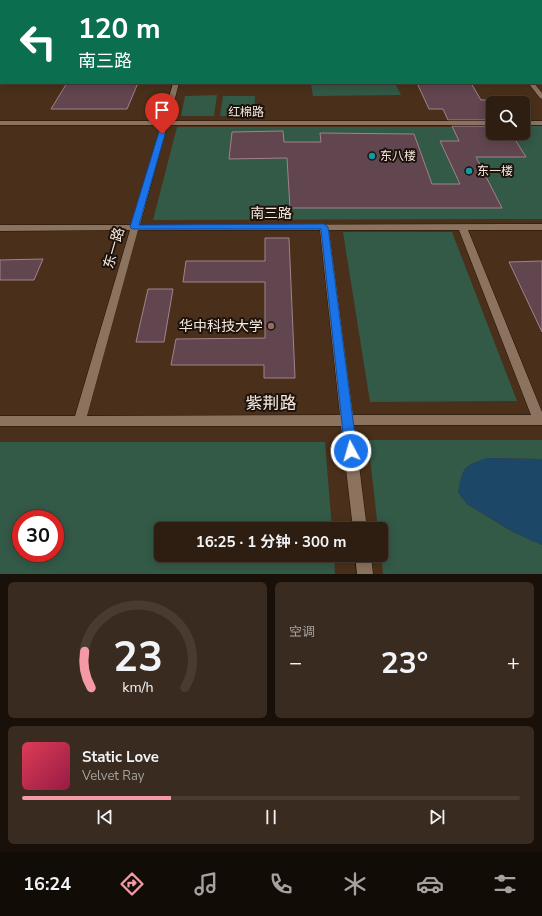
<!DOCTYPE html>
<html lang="zh">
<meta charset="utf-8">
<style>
body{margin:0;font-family:"Nunito Sans","Noto Sans SC",sans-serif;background:#392b1f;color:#f1f3f6;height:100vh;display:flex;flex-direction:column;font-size:15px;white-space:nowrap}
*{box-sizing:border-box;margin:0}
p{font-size:13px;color:#a7a29f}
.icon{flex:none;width:22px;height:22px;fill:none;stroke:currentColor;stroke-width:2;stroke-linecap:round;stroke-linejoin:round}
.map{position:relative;height:574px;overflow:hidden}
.sheet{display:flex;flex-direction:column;gap:8px;padding:8px;background:#191009;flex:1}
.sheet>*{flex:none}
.top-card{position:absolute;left:0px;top:0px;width:542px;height:84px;box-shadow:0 2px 10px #0003,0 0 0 1px #483c31;background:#0b6e4f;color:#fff;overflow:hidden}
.fabs{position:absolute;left:486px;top:96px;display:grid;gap:8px}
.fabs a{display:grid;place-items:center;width:44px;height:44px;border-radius:6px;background:#2d1e11;box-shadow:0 2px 10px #0003,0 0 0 1px #483c31;font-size:20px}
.speed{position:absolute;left:12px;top:510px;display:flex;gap:8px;font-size:20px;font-weight:700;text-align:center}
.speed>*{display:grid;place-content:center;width:52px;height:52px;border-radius:50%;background:#2d1e11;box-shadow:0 2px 10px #0003,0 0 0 1px #483c31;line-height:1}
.speed .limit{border:6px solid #d22;background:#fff;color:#111}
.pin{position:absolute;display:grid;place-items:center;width:34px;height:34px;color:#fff;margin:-41px -17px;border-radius:50% 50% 50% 0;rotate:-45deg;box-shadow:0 0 4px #0007}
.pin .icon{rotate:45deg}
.me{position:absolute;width:44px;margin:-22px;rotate:354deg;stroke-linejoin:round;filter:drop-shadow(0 0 3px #0008)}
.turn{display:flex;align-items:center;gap:14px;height:84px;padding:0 12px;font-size:18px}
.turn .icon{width:52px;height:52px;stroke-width:2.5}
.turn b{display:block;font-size:28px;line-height:34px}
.big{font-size:30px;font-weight:700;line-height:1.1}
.sheet .card{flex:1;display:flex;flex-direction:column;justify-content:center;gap:6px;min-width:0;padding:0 14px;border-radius:6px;background:#392b1f}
.sheet .dial{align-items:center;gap:0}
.dial svg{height:104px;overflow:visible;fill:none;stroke:#483c31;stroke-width:7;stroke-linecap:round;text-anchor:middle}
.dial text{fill:#f1f3f6;stroke:none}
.song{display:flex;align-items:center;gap:12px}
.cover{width:48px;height:48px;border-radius:6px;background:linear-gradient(135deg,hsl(350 70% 55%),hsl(340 70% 35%))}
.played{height:4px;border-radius:2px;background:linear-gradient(90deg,#f49aa7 30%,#483c31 30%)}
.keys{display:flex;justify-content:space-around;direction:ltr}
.heat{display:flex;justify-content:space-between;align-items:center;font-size:22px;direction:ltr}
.sheet .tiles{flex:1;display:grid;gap:8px;grid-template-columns:1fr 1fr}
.card:last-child{grid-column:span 2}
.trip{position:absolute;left:154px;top:522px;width:234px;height:40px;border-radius:6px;background:#2d1e11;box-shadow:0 2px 10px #0003,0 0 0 1px #483c31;font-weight:700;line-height:40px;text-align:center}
.tab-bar{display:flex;height:64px;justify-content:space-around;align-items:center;background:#120c07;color:#a7a29f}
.tab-bar .icon{width:28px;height:28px}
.tab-bar .active{color:#f49aa7}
.tab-bar b{font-size:18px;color:#f1f3f6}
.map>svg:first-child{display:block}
.built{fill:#4a301a;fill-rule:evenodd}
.green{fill:#335947;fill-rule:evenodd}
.water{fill:#1c4766}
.building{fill:#61454f;stroke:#a2828d}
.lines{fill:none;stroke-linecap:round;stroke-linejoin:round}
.pedestrian-casing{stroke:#231002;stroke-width:1}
.minor-casing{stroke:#231002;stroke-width:1}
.pedestrian{fill:#8b7360;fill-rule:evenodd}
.minor{fill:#8b7360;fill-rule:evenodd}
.route{fill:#1a73e8;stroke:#114b97}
.culture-dot{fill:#0f9aa8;stroke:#1c130c;stroke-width:1.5}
.education-dot{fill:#8d6e63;stroke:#1c130c;stroke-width:1.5}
.labels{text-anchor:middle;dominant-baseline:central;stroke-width:4;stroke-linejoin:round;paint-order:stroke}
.far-street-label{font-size:12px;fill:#f7e9df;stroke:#1c130c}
.far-poi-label{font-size:12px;fill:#f7e9df;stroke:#1c130c;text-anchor:start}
.street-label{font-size:14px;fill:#f7e9df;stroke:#1c130c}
.poi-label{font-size:14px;fill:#f7e9df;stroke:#1c130c;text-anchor:end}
.near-street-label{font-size:17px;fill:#f7e9df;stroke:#1c130c}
</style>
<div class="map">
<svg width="542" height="574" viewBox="0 0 542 574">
<rect width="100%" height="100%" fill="#3c2817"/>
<path class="built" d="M0,0H542V574H0ZM1,1H541V83H1ZM493,103H523V133H493ZM21,519H55V553H21ZM161,529H381V555H161Z"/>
<path class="green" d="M395,83L401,95L313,96L311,84Z
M217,95L214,116H181L185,96Z
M223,96H255L254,116H220Z
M523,126H542V219L153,220L177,127H493L454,130L458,139H523L519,133H523ZM321,133L413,134L430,178H326ZM516,140L526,157H476L501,208H290L287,158H229L231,142H311L316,184H460L441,141Z
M343,232H452L517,401L370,402Z
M368,440H542V459L487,458L458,492L467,504L513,532L542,545V574H383L381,554V529H378Z
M0,442H325L332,529H161V555H334L335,574H0ZM21,519H55V553H21Z"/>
<path class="water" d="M487,458L542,459V545L513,532L467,504L458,492C463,466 463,466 487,458Z"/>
<path class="building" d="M67,83H138L127,109H51Z
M417,83H471L481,100H493V120H448L443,109H429Z
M452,126H493V133H511L526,157H476L502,208H290L287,158L229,159L232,132L283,131L284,142H321L320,133L414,134L432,184H460L440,141H459Z
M265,238H289L295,378H264V365H171L176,339L265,338V282H183L186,261H265Z
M43,259L34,280H0V260Z
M542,261V332L509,262Z
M148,289H173L164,342H136Z"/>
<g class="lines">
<defs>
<path id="pedestrian" d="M0,14H1V16H0Z"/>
<path id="minor" d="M196,0H200V1H196Z
M463,0H468V1H463Z
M541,14H542V16H541Z
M0,59H1V63H0Z
M541,59H542V63H541Z
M173,83H179L169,121H493V125H167L140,225L542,224V230H468L542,412V425H354L367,529H353L341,426H0V416H75L130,230L0,231V225H131L161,125H0V121H162ZM138,230H320L340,415L87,416ZM329,230H459L531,415H353Z
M528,83H534L542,93V99L540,98Z
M523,121H542V125H523Z
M355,555H371L373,574H357Z"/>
</defs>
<use href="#pedestrian" class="pedestrian-casing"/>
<use href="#minor" class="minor-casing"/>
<use href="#pedestrian" class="pedestrian"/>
<use href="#minor" class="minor"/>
</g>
<path class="route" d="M159,132L165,134L139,225L324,224L328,227L357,451L356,455L351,456L347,455L345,451L321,229H132L130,227Z"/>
<g class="culture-dot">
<circle cx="372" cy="156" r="4"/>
<circle cx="469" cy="171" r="4"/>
</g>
<circle class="education-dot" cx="271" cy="326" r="4"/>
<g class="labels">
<g class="far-street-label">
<text x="246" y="112">红棉路</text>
</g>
<g class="far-poi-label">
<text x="380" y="156">东八楼</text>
<text x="477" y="171">东一楼</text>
</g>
<g class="street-label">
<text x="271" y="213">南三路</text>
<text transform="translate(114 248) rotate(-74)">东一路</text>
</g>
<g class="poi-label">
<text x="263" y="326">华中科技大学</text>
</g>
<g class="near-street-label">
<text x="271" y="403">紫荆路</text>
</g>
</g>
</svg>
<div class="fabs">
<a><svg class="icon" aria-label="search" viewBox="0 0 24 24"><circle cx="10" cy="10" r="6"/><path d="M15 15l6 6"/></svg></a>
</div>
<div class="speed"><div class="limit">30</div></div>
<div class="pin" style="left:162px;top:134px;background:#d93025"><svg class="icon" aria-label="arrive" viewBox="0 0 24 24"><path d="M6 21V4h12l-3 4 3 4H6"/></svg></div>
<svg class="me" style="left:351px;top:451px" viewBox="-20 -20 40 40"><circle r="17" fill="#1a73e8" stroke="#fff" stroke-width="3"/><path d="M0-11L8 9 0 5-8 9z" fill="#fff"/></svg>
<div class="trip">16:25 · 1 分钟 · 300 m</div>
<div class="top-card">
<div class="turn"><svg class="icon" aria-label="left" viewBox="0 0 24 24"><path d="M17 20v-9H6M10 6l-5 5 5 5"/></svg><div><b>120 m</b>南三路</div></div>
</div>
</div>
<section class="sheet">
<div class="tiles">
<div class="card dial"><svg viewBox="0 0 100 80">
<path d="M14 69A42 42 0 1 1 86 69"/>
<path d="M14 69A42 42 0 0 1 9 41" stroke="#f49aa7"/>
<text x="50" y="56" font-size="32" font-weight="700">23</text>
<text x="50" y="72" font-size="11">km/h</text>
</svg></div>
<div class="card"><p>空调</p>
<div class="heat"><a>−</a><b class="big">23°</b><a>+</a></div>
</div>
<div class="card">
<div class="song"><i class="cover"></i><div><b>Static Love</b><p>Velvet Ray</p></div></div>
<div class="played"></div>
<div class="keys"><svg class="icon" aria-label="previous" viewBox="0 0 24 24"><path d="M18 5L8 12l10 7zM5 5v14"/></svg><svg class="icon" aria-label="pause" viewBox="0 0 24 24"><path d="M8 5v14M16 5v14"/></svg><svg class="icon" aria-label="next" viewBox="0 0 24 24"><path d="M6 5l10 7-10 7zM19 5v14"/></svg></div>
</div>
</div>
</section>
<nav class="tab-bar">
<b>16:24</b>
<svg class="icon active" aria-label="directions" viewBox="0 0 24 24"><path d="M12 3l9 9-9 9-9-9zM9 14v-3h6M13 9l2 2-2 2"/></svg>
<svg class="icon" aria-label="music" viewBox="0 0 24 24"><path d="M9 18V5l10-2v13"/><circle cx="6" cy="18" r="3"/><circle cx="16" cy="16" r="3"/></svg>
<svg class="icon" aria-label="phone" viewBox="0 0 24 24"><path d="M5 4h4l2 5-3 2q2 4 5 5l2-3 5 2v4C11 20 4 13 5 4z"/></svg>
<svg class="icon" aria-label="climate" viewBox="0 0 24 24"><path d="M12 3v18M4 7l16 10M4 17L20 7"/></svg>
<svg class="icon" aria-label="car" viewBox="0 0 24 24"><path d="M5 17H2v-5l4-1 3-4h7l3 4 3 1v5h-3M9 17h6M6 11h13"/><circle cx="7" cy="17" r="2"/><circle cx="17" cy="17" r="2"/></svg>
<svg class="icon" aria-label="filters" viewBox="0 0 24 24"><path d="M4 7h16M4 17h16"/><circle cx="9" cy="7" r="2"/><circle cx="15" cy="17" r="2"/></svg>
</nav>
